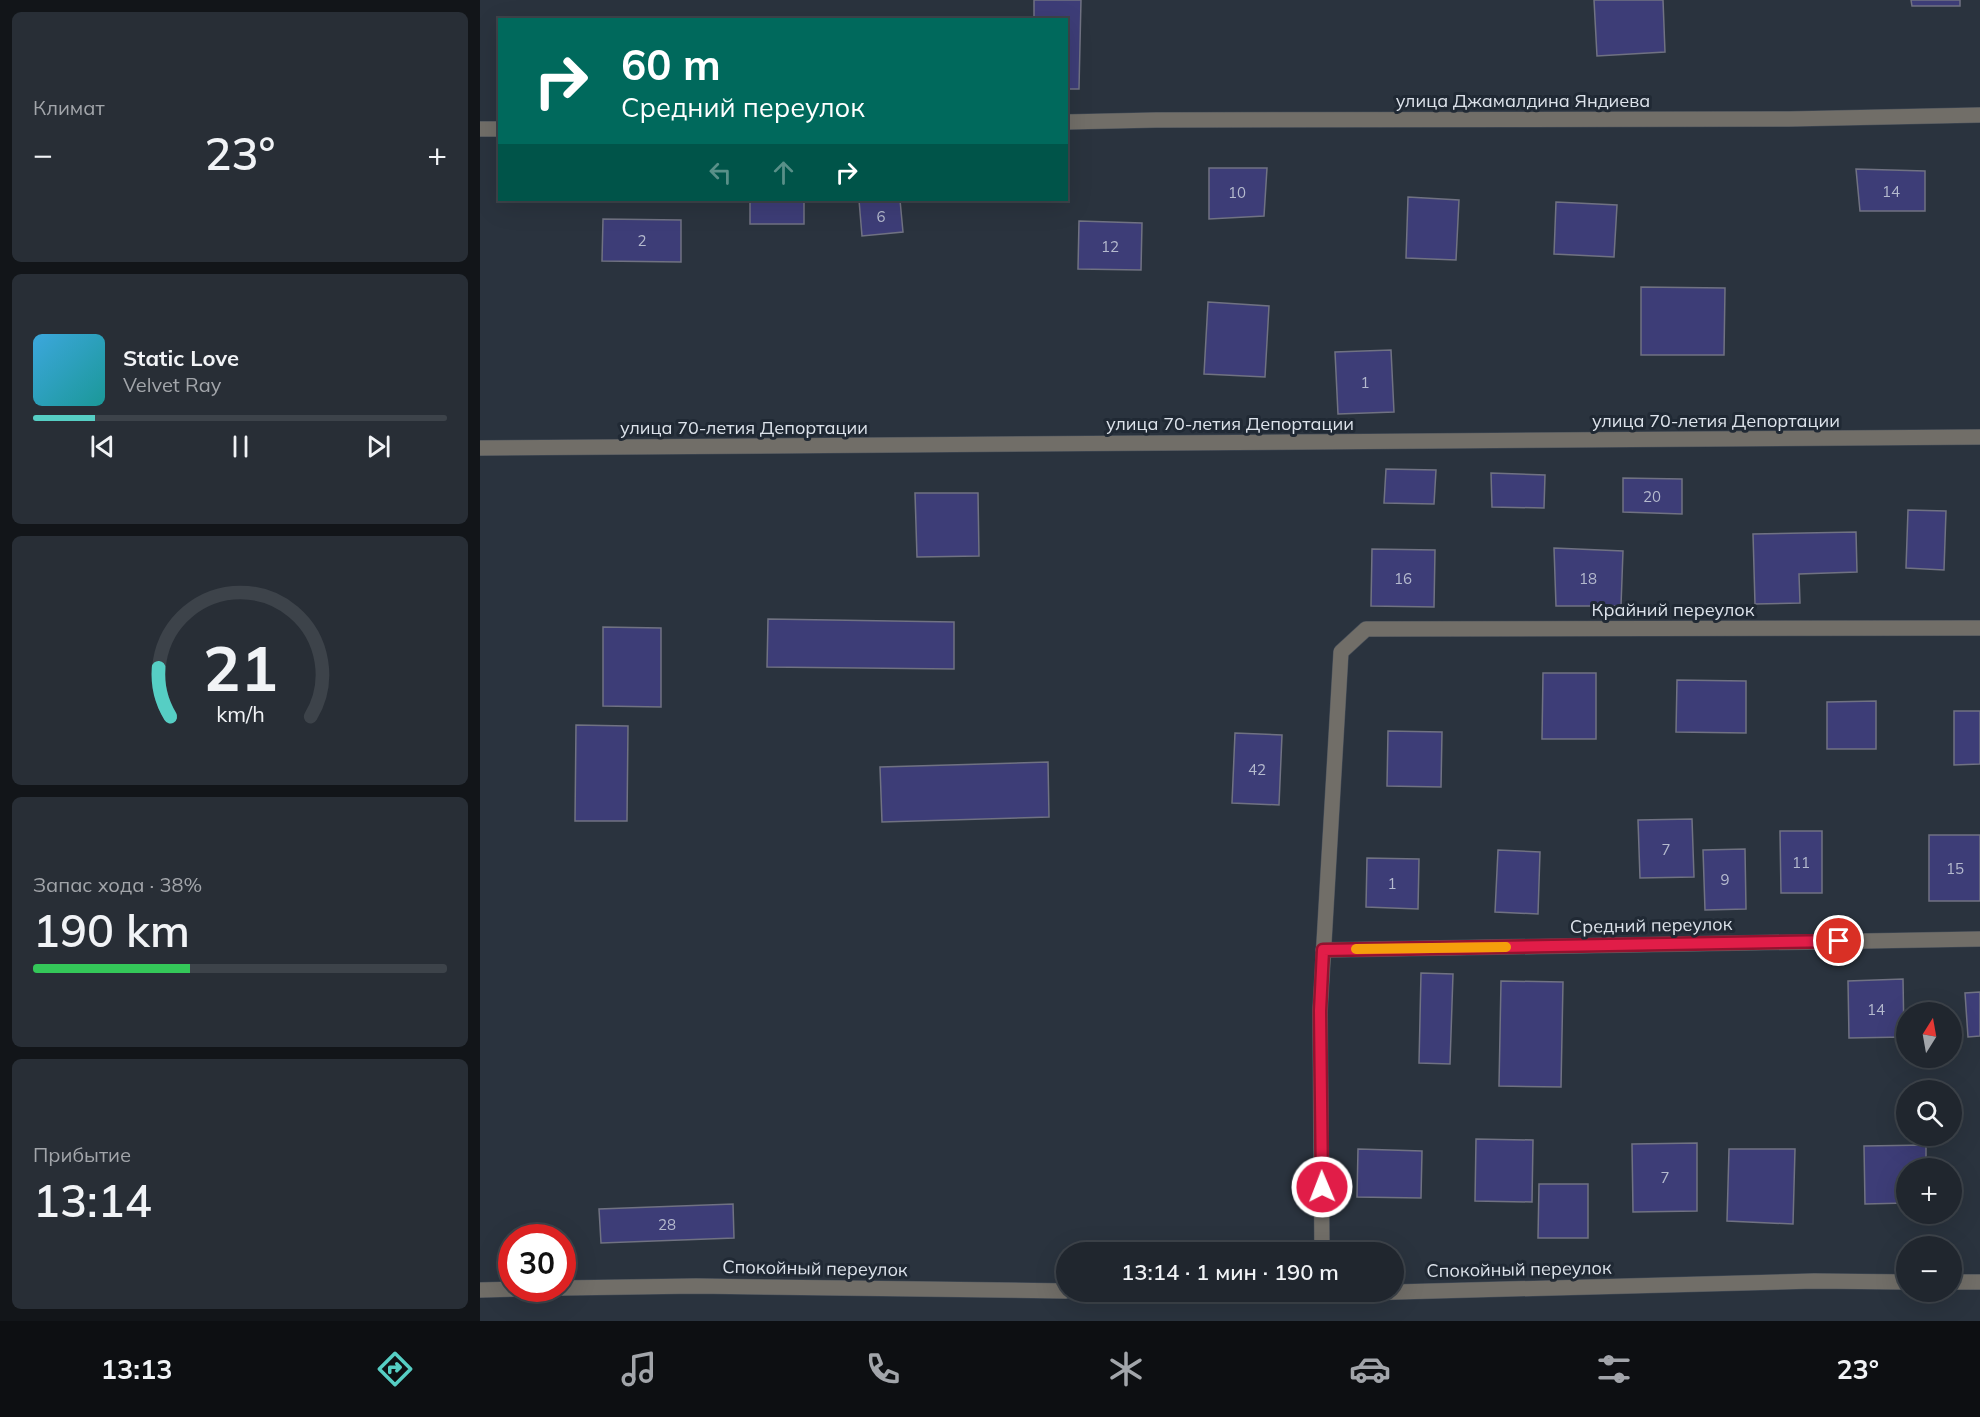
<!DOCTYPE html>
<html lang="ru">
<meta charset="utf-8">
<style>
body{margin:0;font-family:Mulish,sans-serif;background:#282e36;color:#f1f3f6;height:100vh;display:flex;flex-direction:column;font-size:22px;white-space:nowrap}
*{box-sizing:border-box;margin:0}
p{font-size:20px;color:#a2a5aa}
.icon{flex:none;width:33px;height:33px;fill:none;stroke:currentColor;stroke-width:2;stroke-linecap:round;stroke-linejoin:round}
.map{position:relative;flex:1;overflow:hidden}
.details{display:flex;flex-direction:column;gap:12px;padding:12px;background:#121519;width:480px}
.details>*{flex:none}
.banner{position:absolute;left:18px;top:18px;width:570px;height:183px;border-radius:0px;box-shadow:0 6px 24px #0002,0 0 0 2px #3d434a;background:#00695c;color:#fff;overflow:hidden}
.needle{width:39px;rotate:11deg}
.buttons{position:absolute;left:1416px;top:1002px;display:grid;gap:12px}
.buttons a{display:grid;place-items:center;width:66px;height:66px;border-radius:50%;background:#20262e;box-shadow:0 6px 24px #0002,0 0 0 2px #3d434a;font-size:30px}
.speed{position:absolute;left:18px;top:1224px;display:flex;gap:12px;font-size:30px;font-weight:700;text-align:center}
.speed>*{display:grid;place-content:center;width:78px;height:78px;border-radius:50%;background:#20262e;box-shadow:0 6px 24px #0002,0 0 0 2px #3d434a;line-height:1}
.speed .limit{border:9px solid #d22;background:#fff;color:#111}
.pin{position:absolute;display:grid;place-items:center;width:51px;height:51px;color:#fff;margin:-26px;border:3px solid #fff;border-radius:50%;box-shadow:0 2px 6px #0007}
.me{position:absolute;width:66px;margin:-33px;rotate:359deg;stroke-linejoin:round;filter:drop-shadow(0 0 4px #0008)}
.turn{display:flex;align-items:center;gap:21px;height:126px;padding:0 24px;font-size:27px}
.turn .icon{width:78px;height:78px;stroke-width:2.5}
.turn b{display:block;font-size:42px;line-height:51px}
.lanes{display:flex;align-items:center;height:57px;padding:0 24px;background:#0003;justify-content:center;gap:30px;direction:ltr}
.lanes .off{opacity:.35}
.big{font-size:45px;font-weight:600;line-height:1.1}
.details .widget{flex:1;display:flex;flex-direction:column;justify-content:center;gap:9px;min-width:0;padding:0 21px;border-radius:9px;background:#282e36}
.details .dial{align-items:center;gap:0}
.dial svg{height:156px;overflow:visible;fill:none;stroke:#3d434a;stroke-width:7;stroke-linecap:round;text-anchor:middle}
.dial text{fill:#f1f3f6;stroke:none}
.song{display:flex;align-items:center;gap:18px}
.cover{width:72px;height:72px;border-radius:9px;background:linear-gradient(135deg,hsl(200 70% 55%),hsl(180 70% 35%))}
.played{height:6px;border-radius:3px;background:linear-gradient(90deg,#56cec4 15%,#3d434a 15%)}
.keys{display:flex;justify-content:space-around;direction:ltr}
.heat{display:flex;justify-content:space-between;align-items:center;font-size:33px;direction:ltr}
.charge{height:9px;border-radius:4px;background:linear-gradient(90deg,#34c759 38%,#3d434a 0)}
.trip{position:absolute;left:576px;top:1242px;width:348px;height:60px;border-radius:30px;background:#20262e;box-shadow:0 6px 24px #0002,0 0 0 2px #3d434a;font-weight:600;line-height:60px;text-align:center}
.dock{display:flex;height:96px;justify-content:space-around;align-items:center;background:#0d0f12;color:#a2a5aa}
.dock .icon{width:42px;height:42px}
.dock .on{color:#56cec4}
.dock b{font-size:27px;color:#f1f3f6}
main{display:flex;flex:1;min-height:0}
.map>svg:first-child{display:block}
.building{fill:#3d3d77;stroke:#707282;stroke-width:1.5}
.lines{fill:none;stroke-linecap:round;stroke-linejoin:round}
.minor-casing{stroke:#474f5a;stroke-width:16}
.minor{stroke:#716e68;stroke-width:15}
.route-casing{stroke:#92132f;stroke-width:15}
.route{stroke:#e11d48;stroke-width:10}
.slow{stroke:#f59e0b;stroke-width:10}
.labels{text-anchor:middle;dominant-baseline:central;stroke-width:6;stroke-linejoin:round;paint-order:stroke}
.number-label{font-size:15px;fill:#b5bace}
.street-label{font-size:18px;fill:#dde3eb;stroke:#202934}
</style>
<main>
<section class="details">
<div class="widget"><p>Климат</p>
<div class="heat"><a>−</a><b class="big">23°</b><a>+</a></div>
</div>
<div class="widget">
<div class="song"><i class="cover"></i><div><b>Static Love</b><p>Velvet Ray</p></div></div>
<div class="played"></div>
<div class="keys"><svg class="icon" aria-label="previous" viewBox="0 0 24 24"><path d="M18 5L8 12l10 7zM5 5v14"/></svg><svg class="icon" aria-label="pause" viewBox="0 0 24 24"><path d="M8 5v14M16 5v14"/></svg><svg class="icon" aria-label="next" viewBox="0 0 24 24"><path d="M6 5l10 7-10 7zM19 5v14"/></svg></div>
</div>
<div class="widget dial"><svg viewBox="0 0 100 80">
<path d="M14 69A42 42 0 1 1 86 69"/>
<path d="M14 69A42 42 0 0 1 8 44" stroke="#56cec4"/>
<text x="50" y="56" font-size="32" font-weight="700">21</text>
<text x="50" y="72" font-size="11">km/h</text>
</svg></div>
<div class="widget"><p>Запас хода · 38%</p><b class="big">190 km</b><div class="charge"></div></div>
<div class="widget"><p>Прибытие</p><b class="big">13:14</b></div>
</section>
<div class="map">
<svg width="1500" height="1321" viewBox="0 0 1500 1321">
<rect width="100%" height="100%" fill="#2a333e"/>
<path class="building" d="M554,0H601L599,89H586V20H554Z
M1114,0H1183L1185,52L1117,56Z
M1431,0H1480V6H1432Z
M729,168H787L784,216L729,219Z
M1376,169L1445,171V211H1380Z
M928,197L979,200L976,260L926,258Z
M270,200H324V224H270Z
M379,200H420L423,232L382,236Z
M1076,202L1137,205L1134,257L1074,254Z
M123,219L201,220V262L122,261Z
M599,221L662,223L661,270L598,269Z
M1161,287L1245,288L1244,355H1161Z
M728,302L789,306L785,377L724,374Z
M911,350L914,412L858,414L855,352Z
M906,469L956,470L954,504L904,503Z
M1011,473L1065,475L1064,508L1012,507Z
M1143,478L1202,479V514L1143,512Z
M435,493H498L499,556L437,557Z
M1428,510L1466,511L1464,570L1426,568Z
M1376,532L1377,572L1319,574L1320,603L1275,604L1273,534Z
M1074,548L1143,551L1141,606H1076Z
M892,549L955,550L954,607L891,606Z
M288,619L474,622V669L287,667Z
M123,627L181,628V707L123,706Z
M1063,673H1116V739H1062Z
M1197,680L1266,681V733L1196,732Z
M1396,701V749H1347V702Z
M1474,711H1500V764L1474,765Z
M96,725L148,726L147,821H95Z
M908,731L962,732L961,787L907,786Z
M755,733L802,735L799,805L752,803Z
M568,762L569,817L402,822L400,767Z
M1212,819L1214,877L1160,878L1158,820Z
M1300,831H1342V893H1301Z
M1449,835H1500V901H1449Z
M1265,849L1266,909L1225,910L1223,850Z
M1018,850L1060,852L1058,914L1015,912Z
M887,858L939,859L938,909L886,907Z
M941,973L973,974L970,1064L939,1063Z
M1423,979L1424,1037L1369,1038L1368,981Z
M1021,981L1083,982L1081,1087L1019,1086Z
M1500,992V1036L1488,1037L1485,993Z
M996,1139L1053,1140L1052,1202L995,1201Z
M1217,1143V1211L1153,1212L1152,1144Z
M1446,1145V1168H1426V1203L1385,1204L1384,1146Z
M878,1149L942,1151L941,1198L877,1197Z
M1249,1149H1315L1313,1224L1247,1221Z
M1059,1184H1108V1238H1058Z
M253,1204L254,1238L121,1243L119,1209Z"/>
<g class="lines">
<defs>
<path id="minor" d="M586,122L676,120L1309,119L1500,115
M0,129H20
M0,448L1500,437
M843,950L1500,939
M842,1252L840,1011L861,652L886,629L1500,628
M1472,1282H1500
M82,1288L216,1286L586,1291
M0,1290L71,1288
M653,1292L842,1294L1334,1281L1426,1282"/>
</defs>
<use href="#minor" class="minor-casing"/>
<use href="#minor" class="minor"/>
</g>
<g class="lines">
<defs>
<path id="route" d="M842,1187L840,1011L843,950L1359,941"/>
</defs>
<use href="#route" class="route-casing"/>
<use href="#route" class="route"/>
<path class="slow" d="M876,949L1026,947"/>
</g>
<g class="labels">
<g class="number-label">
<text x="1411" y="191">14</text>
<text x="757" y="192">10</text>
<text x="401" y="216">6</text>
<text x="162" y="240">2</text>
<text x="630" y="246">12</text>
<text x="885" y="382">1</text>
<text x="1172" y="496">20</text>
<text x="923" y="578">16</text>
<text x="1108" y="578">18</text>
<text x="777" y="769">42</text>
<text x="1186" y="849">7</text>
<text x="1321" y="862">11</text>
<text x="1475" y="868">15</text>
<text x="1245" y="879">9</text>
<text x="912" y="883">1</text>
<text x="1396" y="1009">14</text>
<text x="1185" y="1177">7</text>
<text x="187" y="1224">28</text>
</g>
<g class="street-label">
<text x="1043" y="100">улица Джамалдина Яндиева</text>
<text x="1236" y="420">улица 70-летия Депортации</text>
<text x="750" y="423">улица 70-летия Депортации</text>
<text x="264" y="427">улица 70-летия Депортации</text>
<text x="1193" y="609">Крайний переулок</text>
<text transform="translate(1171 925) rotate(-1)">Средний переулок</text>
<text transform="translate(335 1268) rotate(1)">Спокойный переулок</text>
<text transform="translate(1039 1269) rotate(-1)">Спокойный переулок</text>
</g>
</g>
</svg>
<div class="buttons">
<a><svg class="needle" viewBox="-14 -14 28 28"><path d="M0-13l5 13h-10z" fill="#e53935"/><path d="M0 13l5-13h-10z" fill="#a2a5aa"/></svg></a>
<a><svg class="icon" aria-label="search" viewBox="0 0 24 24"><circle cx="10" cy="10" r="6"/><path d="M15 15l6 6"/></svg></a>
<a>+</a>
<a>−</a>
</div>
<div class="speed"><div class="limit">30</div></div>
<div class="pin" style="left:1359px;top:941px;background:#d93025"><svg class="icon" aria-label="arrive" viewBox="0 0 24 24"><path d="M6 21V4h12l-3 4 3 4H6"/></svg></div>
<svg class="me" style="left:842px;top:1187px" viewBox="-20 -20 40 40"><circle r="17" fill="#e11d48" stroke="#fff" stroke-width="3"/><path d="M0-11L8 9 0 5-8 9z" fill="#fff"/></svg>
<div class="trip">13:14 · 1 мин · 190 m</div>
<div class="banner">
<div class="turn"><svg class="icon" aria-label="right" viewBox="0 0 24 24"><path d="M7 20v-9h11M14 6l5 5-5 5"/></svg><div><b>60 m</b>Средний переулок</div></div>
<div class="lanes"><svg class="icon off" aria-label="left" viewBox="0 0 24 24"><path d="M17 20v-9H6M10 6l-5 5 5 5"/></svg><svg class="icon off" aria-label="ahead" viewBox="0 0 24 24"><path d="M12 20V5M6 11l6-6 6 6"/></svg><svg class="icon" aria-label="right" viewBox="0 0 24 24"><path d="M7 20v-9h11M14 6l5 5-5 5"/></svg></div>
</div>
</div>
</main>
<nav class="dock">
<b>13:13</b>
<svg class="icon on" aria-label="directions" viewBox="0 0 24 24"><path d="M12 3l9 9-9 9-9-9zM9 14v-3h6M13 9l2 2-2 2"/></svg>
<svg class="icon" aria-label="music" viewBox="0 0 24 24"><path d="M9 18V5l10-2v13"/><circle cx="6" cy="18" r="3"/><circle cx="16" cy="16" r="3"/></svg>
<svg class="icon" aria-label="phone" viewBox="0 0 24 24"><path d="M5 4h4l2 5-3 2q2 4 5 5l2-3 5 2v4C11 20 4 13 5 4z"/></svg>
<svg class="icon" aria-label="climate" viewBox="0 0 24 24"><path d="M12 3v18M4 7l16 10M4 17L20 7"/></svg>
<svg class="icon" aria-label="car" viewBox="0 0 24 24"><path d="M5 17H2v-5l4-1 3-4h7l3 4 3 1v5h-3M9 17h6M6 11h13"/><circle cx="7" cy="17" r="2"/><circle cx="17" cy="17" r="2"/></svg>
<svg class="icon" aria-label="filters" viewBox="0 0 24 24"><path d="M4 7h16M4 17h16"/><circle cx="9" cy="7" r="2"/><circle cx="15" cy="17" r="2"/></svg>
<b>23°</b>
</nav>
